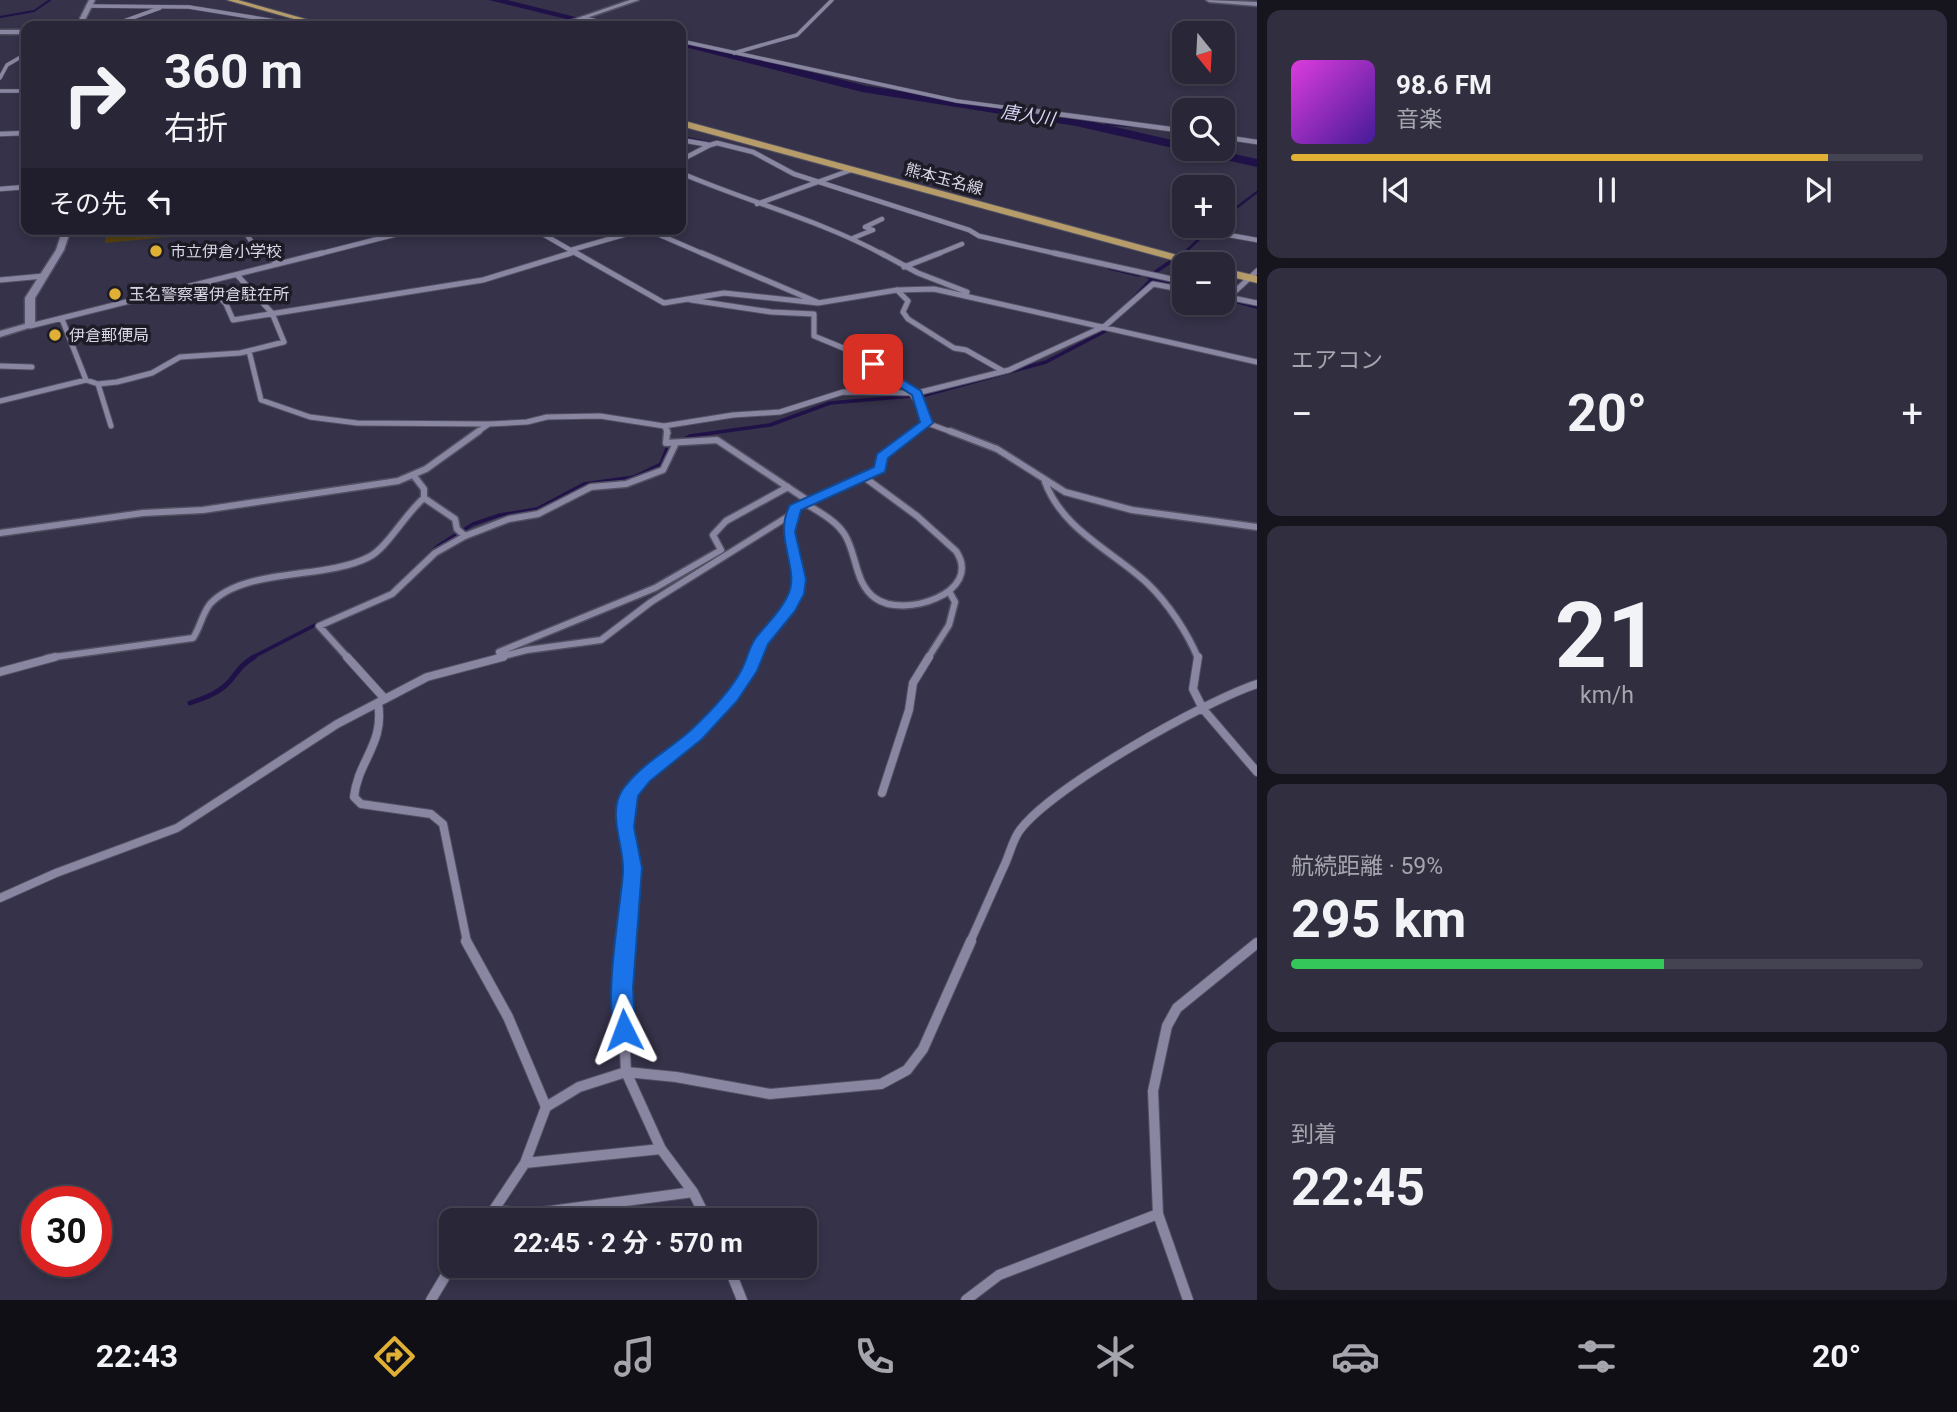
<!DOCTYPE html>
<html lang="ja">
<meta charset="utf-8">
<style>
body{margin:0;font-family:Roboto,"Noto Sans JP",sans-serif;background:#302e3f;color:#f1f3f6;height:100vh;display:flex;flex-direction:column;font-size:26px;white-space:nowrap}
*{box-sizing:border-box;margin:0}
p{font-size:23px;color:#a5a5ad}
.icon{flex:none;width:38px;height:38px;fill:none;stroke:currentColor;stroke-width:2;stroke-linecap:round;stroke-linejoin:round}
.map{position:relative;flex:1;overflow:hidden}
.drawer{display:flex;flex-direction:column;gap:10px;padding:10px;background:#16151e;width:700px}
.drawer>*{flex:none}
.hud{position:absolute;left:21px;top:21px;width:665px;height:214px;border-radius:14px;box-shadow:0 4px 10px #0003,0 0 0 2px #444352;background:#282637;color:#f1f3f6;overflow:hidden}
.needle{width:46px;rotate:162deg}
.fabs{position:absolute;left:1172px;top:21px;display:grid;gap:14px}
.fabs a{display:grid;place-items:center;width:63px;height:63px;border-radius:14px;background:#282637;box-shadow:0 4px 10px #0003,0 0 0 2px #444352;font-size:35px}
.speed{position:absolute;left:21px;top:1186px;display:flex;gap:14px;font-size:35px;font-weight:700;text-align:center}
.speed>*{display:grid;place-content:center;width:91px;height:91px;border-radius:50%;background:#282637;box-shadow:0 4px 10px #0003,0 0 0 2px #444352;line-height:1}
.speed .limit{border:10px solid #d22;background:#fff;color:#111}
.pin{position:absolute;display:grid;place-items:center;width:60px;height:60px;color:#fff;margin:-30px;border-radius:14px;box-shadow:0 4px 10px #0006}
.me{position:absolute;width:77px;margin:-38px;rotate:357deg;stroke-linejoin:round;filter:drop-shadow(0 0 5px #0008)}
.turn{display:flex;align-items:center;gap:24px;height:147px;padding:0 28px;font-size:32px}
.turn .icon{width:91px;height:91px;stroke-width:2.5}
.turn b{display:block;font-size:49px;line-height:60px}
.then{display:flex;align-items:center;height:66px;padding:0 28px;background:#0003;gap:14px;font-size:26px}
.big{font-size:52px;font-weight:700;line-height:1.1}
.drawer .card{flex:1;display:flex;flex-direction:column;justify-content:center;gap:10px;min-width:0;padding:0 24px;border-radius:14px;background:#302e3f}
.drawer .dial{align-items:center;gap:0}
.dial b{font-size:91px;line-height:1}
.song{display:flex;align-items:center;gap:21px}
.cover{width:84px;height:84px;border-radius:10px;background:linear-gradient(135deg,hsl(300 70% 55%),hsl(260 70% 35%))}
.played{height:7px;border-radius:4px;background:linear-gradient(90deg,#dfb034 85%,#444352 85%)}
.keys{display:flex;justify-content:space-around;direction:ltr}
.heat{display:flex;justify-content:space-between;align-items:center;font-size:38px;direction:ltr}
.charge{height:10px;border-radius:5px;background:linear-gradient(90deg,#34c759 59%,#444352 0)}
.trip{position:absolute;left:439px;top:1208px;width:378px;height:70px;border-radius:14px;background:#282637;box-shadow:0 4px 10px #0003,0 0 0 2px #444352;font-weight:700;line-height:70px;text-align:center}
.dock{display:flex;height:112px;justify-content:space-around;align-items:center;background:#100f16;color:#a5a5ad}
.dock .icon{width:49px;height:49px}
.dock .on{color:#dfb034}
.dock b{font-size:32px;color:#f1f3f6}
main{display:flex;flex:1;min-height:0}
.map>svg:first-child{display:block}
.green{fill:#544112}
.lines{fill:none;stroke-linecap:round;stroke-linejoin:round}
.stream-far3{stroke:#201148;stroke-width:2}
.stream-far2{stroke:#201148;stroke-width:2.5}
.stream-far1{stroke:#201148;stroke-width:3.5}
.stream{stroke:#201148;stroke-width:5}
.river{fill:#201148;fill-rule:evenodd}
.street-far5-casing{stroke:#514f62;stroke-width:4.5}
.street-far4-casing{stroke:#514f62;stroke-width:6}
.street-far3-casing{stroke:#514f62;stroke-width:7}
.street-far2-casing{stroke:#514f62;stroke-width:9}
.street-far1-casing{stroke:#514f62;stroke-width:10}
.street-casing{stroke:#514f62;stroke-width:12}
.secondary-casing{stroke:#514f62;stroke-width:3}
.primary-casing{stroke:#514f62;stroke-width:2}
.street-far5{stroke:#8886a1;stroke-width:3.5}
.street-far4{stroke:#8886a1;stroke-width:4.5}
.street-far3{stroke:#8886a1;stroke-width:5}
.street-far2{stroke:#8886a1;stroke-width:6}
.street-far1{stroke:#8886a1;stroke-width:8}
.street{stroke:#8886a1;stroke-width:10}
.secondary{fill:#8886a1;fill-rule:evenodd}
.primary{fill:#b59c69;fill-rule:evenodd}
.route{fill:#1a73e8;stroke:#114b97;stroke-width:2}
.poi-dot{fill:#dfb034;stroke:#1d1c26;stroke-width:2.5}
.labels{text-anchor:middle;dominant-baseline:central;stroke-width:7;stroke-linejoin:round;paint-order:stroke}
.far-street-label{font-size:16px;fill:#d8d6e5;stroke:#1d1c26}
.far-poi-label{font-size:16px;fill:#d8d6e5;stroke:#1d1c26;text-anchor:start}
.far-water-label{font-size:18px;font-style:italic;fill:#dcd8fd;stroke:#1d1c26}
</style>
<main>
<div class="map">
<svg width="1257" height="1300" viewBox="0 0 1257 1300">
<rect width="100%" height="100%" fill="#353249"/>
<path class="green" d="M100,229H191L190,235L105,243L106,231Z"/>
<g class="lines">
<path class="stream-far3" d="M0,17L34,11L50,0"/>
<path class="stream-far2" d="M1106,124L1132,126
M681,137L716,144
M1223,218L1257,192
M1182,255L1213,226"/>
<path class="stream-far1" d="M1180,256L1183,253
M1109,268L1139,275
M1162,281L1185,287
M1164,284L1148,277L1173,260
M1234,301L1257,307
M1130,302L1151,280
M925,395L1046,362L1109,329
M408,576L438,546L473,524L500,515L537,509L584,484L634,477L661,464L667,448L690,436L770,425L830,403L911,396
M251,658L321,622"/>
<path class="stream" d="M190,703C205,698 219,693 230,681C238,671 242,664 254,657"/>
<path class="river" d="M489,0H507L612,26H595Z
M681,40L867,86L1076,118L1185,143V149H1211L1257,159V167L1076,126L862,92L681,46Z"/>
<defs>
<path id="street-far5" d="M88,6L189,7L306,26
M583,18L619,26
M110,26L160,8
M681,41L957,101L1049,113
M734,53L797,35L832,0
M0,78L7,65L26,54
M0,91H26"/>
<path id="street-far4" d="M1035,111L1185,131
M0,134L26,133
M1223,137L1257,142
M681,140L710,145L717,143L753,152L794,174L969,230L979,236L1062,255
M681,160L710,145
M681,173C748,202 820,220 884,255
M0,189L26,187
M757,204L851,170
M243,229L253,244L266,255
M534,229L579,255
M646,229L706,255
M1201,230L1257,240
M853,238L873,230L865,227L882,219
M571,250L644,229
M315,255L417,229
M566,255L574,252
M935,255L962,244"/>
<path id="street-far3" d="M264,253L278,264
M576,253L664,303L724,293L818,303L897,290L934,289L1257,362
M702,253L817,302
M881,253L918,273L967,292
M1054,253L1185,282
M904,267L940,253
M0,280L44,276
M207,283L226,304L233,320L483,280L571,253
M897,290L908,301L903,312L908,319L954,348L966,350L1003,371
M1223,296L1257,303
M1230,296L1257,271
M691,300L771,312L814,314V336C860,355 911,372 927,423L914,433
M30,326L322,253
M249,351L261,400L310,417L357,423L489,424L527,422L547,417L600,416L664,426L733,415L780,412L843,392L917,393L1009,370L1105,326L1153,284L1185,290
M0,366L32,367
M86,380L98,384L117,382L152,373L180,357L240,353L284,342L272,313L237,275
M98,384L111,426
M0,401L86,380L62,319
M927,423L954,433
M664,426L668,433
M476,433L489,424"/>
<path id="street-far2" d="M667,431L666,443L717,440L807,500
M950,431L997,449L1065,492L1132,510L1257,527
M1045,482C1063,530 1111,550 1147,583C1168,603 1187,632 1198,658
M424,498L455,519L457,529L465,536
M803,502C817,511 836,520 845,535C857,555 855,584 875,598C903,619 984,593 956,551L917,516L864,477
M0,533L143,513L203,510L398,481L426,469L479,431
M499,652L655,588L721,550L713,535L726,521L788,487
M47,658L193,638C200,628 202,614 210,604C244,567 325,580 369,557C387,548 405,514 424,498V489L414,476
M348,658L319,626L392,594L435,553L465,536L509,519L538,514L591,487L626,484L663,470L675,445
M496,658L527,650L601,640L651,602L792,514
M754,658L761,642L797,594L799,579L788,532L795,508L880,469L882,457L916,431
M928,658L949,625L955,602L950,593"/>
<path id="street-far1" d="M347,657L385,699
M1198,657L1193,689L1203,709L1257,772
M0,672L55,657
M378,703C385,744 358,760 354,797L361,804L431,814L443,824L467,942
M882,793L909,710L913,683L929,657
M0,898L56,873L177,828L337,724L427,677L503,657
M626,942L633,868L625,827L629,794L644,776L696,735L731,697L755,657
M970,942C982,916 993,890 1005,864C1010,853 1013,839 1020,830C1052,787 1205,701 1257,684"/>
<path id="street" d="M466,941L508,1017L546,1107
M626,941L622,988L626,1072L661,1149L693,1192L707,1220
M525,1163L661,1149
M495,1210L528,1214L693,1192
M487,1220L525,1163L546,1107L579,1087L626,1072L676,1077L770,1094L881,1084L907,1070L923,1049L971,941
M728,1265L742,1300
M446,1273L536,1265
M431,1300L452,1265
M966,1300L999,1275L1158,1214
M1188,1300L1158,1214L1153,1091L1167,1026L1177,1008L1257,943"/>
<path id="secondary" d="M89,0H95L82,26H76Z
M630,0H639L563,26H555Z
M1206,0L1257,2V6L1209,2Z
M0,30H26V34H0Z
M63,229H71L64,250L35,298V326L0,337V331L25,324V298L56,250Z"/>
<path id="primary" d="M227,0H238L330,26H319Z
M681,120L1203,262L1205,264H1187L681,126Z
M1223,268L1257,276V283L1223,275Z"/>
</defs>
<use href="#street-far5" class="street-far5-casing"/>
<use href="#street-far4" class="street-far4-casing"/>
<use href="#street-far3" class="street-far3-casing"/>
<use href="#street-far2" class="street-far2-casing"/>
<use href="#street-far1" class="street-far1-casing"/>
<use href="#street" class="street-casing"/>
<use href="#secondary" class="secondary-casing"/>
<use href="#primary" class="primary-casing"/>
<use href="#street-far5" class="street-far5"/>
<use href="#street-far4" class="street-far4"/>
<use href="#street-far3" class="street-far3"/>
<use href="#street-far2" class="street-far2"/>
<use href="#street-far1" class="street-far1"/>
<use href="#street" class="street"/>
<use href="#secondary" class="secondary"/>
<use href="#primary" class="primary"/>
</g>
<path class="route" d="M873,361L921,391L933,423L888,458L885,472L801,510L795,532L806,579L804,594L795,611L768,644L757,671L737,701L702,739L650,781L638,796L634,827L642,868L633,988L635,1030L632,1036L624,1039L617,1036C602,1005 620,911 623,873C625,846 606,814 623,789C641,764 669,750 691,730C709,713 731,691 742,669C747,659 749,648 755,639C765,625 779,614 787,597C802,570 772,538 790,505L874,467L877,454L920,422L912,395L868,367L867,364Z"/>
<g class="poi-dot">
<circle cx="156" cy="251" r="7"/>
<circle cx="115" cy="294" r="7"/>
<circle cx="55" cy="335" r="7"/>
</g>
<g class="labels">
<g class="far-street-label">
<text transform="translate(944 179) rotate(15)">熊本玉名線</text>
</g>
<g class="far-poi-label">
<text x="170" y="251">市立伊倉小学校</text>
<text x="129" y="294">玉名警察署伊倉駐在所</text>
<text x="69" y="335">伊倉郵便局</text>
</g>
<g class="far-water-label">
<text transform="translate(1028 115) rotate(9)">唐人川</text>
</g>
</g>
</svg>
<div class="fabs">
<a><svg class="needle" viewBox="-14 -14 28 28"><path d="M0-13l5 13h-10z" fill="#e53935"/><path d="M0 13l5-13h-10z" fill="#a5a5ad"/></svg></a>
<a><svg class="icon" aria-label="search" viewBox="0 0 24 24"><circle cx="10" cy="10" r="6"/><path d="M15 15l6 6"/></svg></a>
<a>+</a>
<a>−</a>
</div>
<div class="speed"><div class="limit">30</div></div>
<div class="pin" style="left:873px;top:364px;background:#d93025"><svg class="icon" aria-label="arrive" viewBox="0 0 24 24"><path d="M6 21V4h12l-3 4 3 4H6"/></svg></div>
<svg class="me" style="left:624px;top:1030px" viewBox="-20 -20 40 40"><path d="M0-17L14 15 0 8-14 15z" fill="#1a73e8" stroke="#fff" stroke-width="4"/></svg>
<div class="trip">22:45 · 2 分 · 570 m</div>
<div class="hud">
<div class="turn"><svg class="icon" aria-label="right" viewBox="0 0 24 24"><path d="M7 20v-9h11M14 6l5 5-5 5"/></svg><div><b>360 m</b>右折</div></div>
<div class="then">その先<svg class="icon" aria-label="left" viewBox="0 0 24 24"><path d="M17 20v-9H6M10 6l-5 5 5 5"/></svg></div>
</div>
</div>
<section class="drawer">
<div class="card">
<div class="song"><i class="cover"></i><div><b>98.6 FM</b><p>音楽</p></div></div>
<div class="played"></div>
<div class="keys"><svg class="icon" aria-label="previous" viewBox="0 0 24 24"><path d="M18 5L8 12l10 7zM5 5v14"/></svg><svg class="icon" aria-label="pause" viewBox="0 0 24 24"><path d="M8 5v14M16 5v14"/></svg><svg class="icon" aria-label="next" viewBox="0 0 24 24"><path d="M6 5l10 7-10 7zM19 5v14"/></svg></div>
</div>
<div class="card"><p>エアコン</p>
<div class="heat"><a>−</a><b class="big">20°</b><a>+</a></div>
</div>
<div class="card dial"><b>21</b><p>km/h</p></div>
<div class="card"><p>航続距離 · 59%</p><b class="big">295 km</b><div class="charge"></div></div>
<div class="card"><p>到着</p><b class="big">22:45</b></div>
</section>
</main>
<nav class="dock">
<b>22:43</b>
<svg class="icon on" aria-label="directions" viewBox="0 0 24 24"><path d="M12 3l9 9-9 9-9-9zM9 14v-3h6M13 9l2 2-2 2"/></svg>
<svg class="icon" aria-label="music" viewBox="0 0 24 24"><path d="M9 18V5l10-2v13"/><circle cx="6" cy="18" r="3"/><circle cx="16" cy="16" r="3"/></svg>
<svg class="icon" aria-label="phone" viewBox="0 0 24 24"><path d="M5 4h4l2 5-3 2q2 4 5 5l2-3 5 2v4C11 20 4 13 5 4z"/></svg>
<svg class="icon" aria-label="climate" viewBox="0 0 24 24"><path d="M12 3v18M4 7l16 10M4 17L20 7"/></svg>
<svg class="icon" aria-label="car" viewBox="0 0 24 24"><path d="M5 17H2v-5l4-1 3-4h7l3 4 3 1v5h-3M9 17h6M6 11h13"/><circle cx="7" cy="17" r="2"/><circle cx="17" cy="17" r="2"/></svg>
<svg class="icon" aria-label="filters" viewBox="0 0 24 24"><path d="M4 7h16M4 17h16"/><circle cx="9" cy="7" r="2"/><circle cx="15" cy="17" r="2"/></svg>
<b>20°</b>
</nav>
